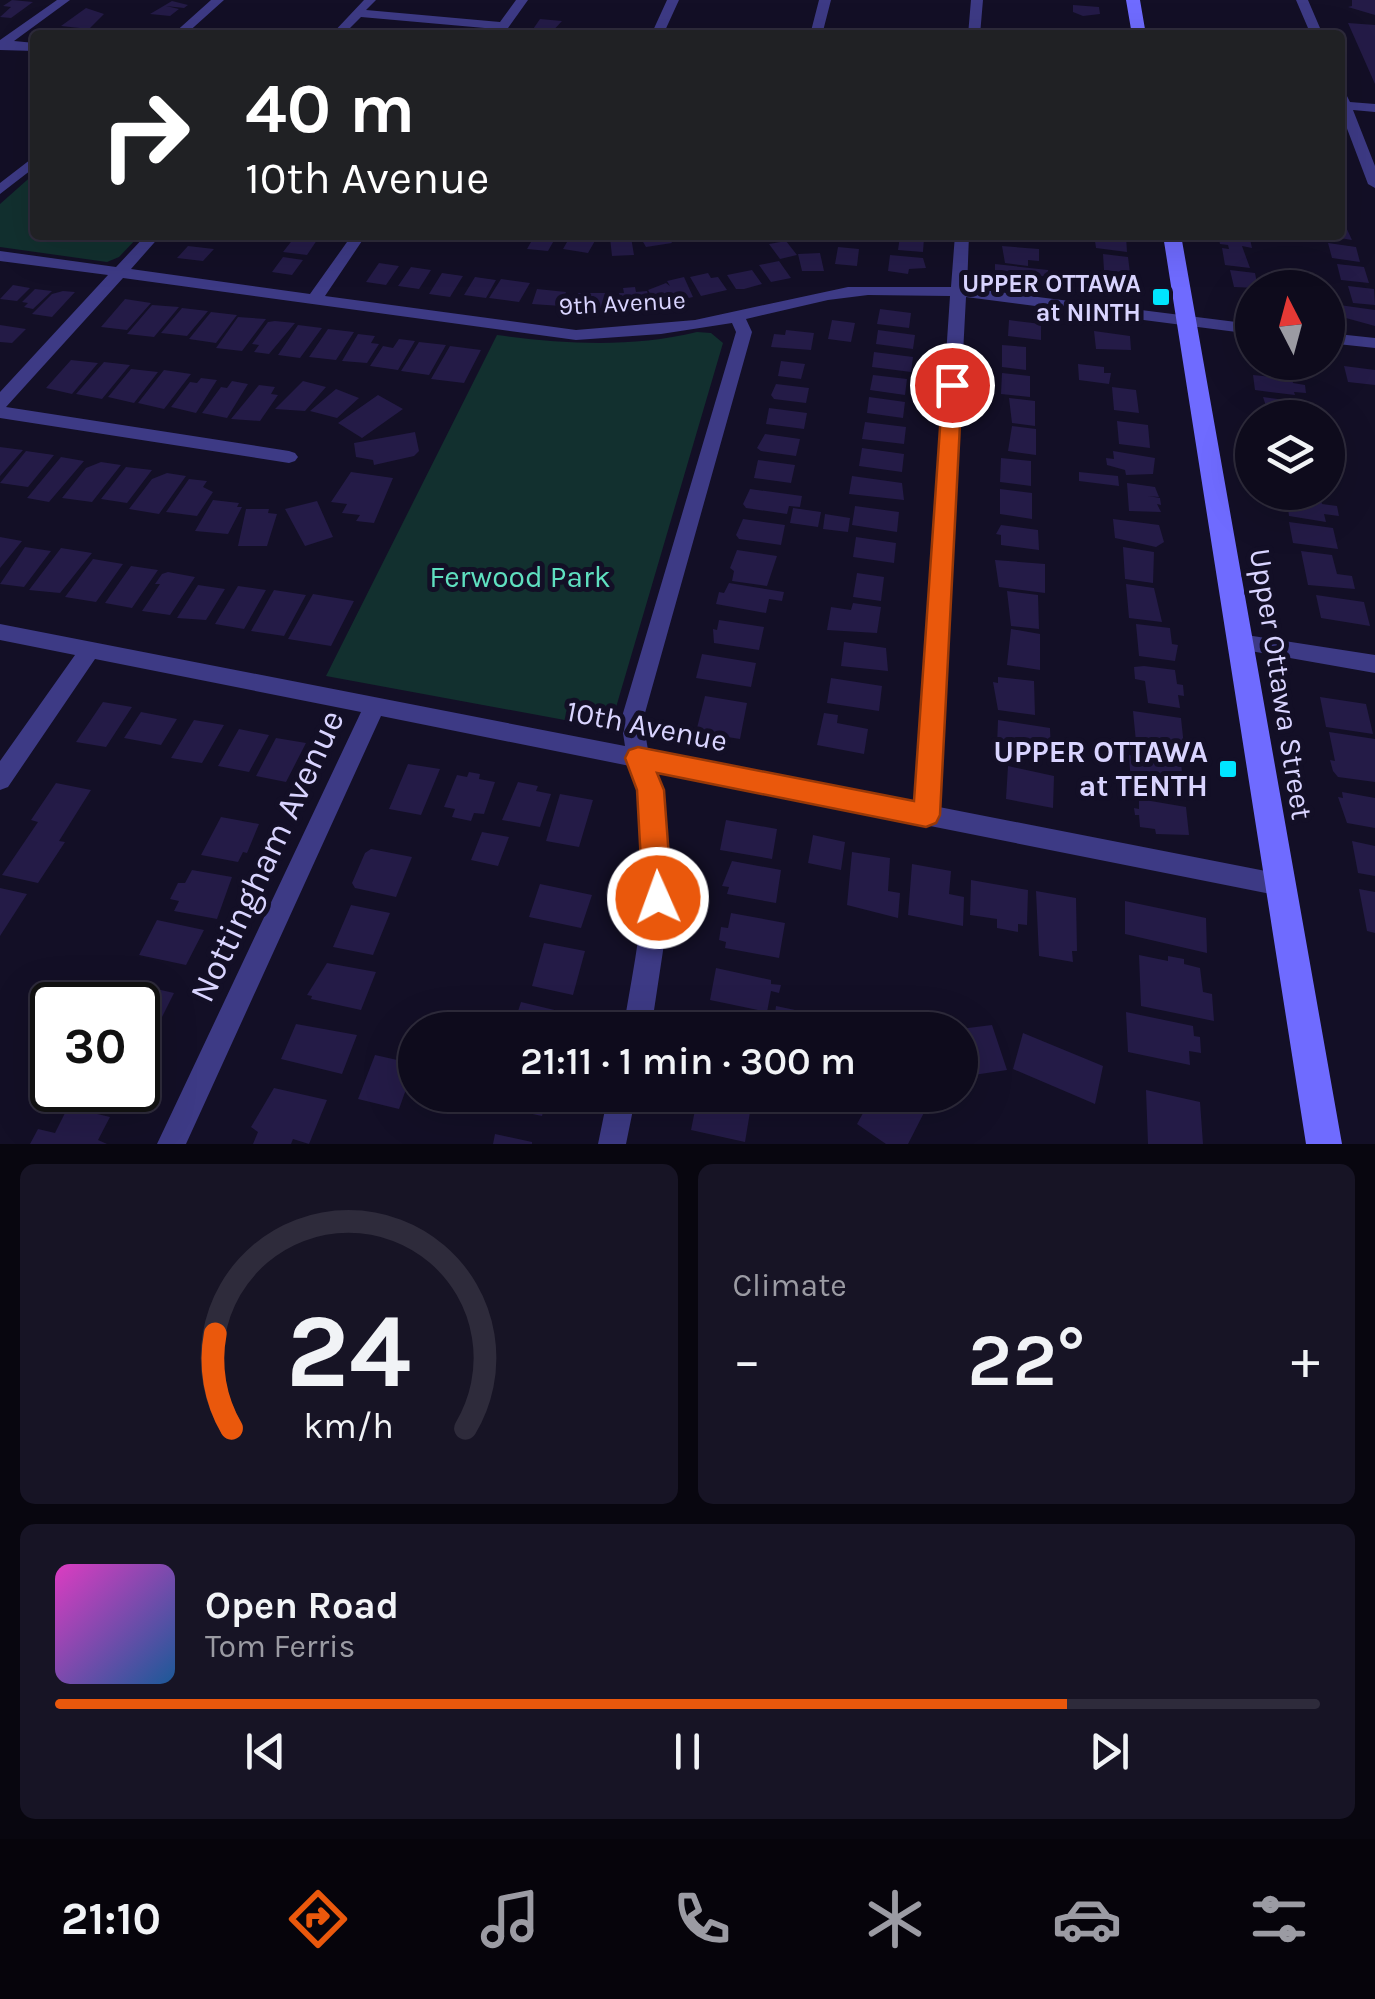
<!DOCTYPE html>
<meta charset="utf-8">
<style>
body{margin:0;font-family:Karla,sans-serif;background:#171425;color:#f1f3f6;height:100vh;display:flex;flex-direction:column;font-size:38px;white-space:nowrap}
*{box-sizing:border-box;margin:0}
p{font-size:32px;color:#9b9ba3}
.icon{flex:none;width:55px;height:55px;fill:none;stroke:currentColor;stroke-width:2;stroke-linecap:round;stroke-linejoin:round}
.map{position:relative;height:1144px;overflow:hidden}
.side{display:flex;flex-direction:column;gap:20px;padding:20px;background:#08060f;flex:1}
.side>*{flex:none}
.banner{position:absolute;left:30px;top:30px;width:1315px;height:210px;border-radius:10px;box-shadow:0 10px 40px #0002,0 0 0 2px #2e2b3b;background:#202124;color:#fff;overflow:hidden}
.needle{width:65px;rotate:354deg}
.fabs{position:absolute;left:1235px;top:270px;display:grid;gap:20px}
.fabs a{display:grid;place-items:center;width:110px;height:110px;border-radius:50%;background:#0e0b1c;box-shadow:0 10px 40px #0002,0 0 0 2px #2e2b3b;font-size:50px}
.speed{position:absolute;left:30px;top:982px;display:flex;gap:20px;font-size:50px;font-weight:700;text-align:center}
.speed>*{display:grid;place-content:center;width:130px;height:130px;border-radius:50%;background:#0e0b1c;box-shadow:0 10px 40px #0002,0 0 0 2px #2e2b3b;line-height:1}
.speed .limit{border:5px solid #111;border-radius:15px;background:#fff;color:#111}
.pin{position:absolute;display:grid;place-items:center;width:85px;height:85px;color:#fff;margin:-42px;border:5px solid #fff;border-radius:50%;box-shadow:0 2px 10px #0007}
.me{position:absolute;width:110px;margin:-55px;rotate:358deg;stroke-linejoin:round;filter:drop-shadow(0 0 8px #0008)}
.turn{display:flex;align-items:center;gap:35px;height:210px;padding:0 50px;font-size:45px}
.turn .icon{width:130px;height:130px;stroke-width:2.5}
.turn b{display:block;font-size:70px;line-height:85px}
.big{font-size:75px;font-weight:600;line-height:1.1}
.side .tile{flex:1;display:flex;flex-direction:column;justify-content:center;gap:15px;min-width:0;padding:0 35px;border-radius:15px;background:#171425}
.side .dial{align-items:center;gap:0}
.dial svg{height:260px;overflow:visible;fill:none;stroke:#2e2b3b;stroke-width:7;stroke-linecap:round;text-anchor:middle}
.dial text{fill:#f1f3f6;stroke:none}
.song{display:flex;align-items:center;gap:30px}
.cover{width:120px;height:120px;border-radius:15px;background:linear-gradient(135deg,hsl(310 70% 55%),hsl(210 70% 35%))}
.played{height:10px;border-radius:5px;background:linear-gradient(90deg,#ea580c 80%,#2e2b3b 80%)}
.keys{display:flex;justify-content:space-around;direction:ltr}
.heat{display:flex;justify-content:space-between;align-items:center;font-size:55px;direction:ltr}
.side .tiles{flex:1;display:grid;gap:20px;grid-template-columns:1fr 1fr}
.tile:last-child{grid-column:span 2}
.trip{position:absolute;left:398px;top:1012px;width:580px;height:100px;border-radius:50px;background:#0e0b1c;box-shadow:0 10px 40px #0002,0 0 0 2px #2e2b3b;font-weight:600;line-height:100px;text-align:center}
.tabs{display:flex;height:160px;justify-content:space-around;align-items:center;background:#06040b;color:#9b9ba3}
.tabs .icon{width:70px;height:70px}
.tabs .active{color:#ea580c}
.tabs b{font-size:45px;color:#f1f3f6}
.map>svg:first-child{display:block}
.green{fill:#12302f}
.building{fill:#241b47}
.lines{fill:none;stroke-linecap:round;stroke-linejoin:round}
.minor{fill:#3d3a85;fill-rule:evenodd}
.secondary{fill:#6f6bff;fill-rule:evenodd}
.route{fill:#ea580c;stroke:#983908;stroke-width:2.5}
.poi-dot{fill:#00e5ff;stroke:#130f26;stroke-width:4}
.labels{text-anchor:middle;dominant-baseline:central;stroke-width:10;stroke-linejoin:round;paint-order:stroke}
.far-poi-label{font-size:25px;font-weight:bold;fill:#d9d4ff;stroke:#130f26;text-anchor:end}
.far-street-label{font-size:25px;fill:#d9d4ff;stroke:#130f26}
.park-label{font-size:30px;fill:#5fe0c0;stroke:#130f26}
.street-label{font-size:30px;fill:#d9d4ff;stroke:#130f26}
.poi-label{font-size:30px;font-weight:bold;fill:#d9d4ff;stroke:#130f26;text-anchor:end}
.near-street-label{font-size:35px;fill:#d9d4ff;stroke:#130f26}
</style>
<div class="map">
<svg width="1375" height="1144" viewBox="0 0 1375 1144">
<rect width="100%" height="100%" fill="#130f26"/>
<path class="green" d="M35,173V235H140L119,257L107,262L0,247V204Z
M697,332L711,333L723,343L612,721L597,726L326,676L497,335C565,344 630,348 697,332Z"/>
<path class="building" d="M12,0L33,2L11,18L0,17L11,7L3,6Z
M1352,0H1375V15L1348,7L1352,6Z
M172,1L188,5L184,8L166,6L179,9L170,16L150,14Z
M1073,5L1099,7L1100,14L1083,16L1073,12Z
M86,8L104,14L89,29L61,26Z
M540,19L562,21L549,35H529Z
M1348,23L1375,25V84Z
M1340,199L1345,225L1352,240L1340,238Z
M535,235H557L548,251L527,249Z
M571,235H585L596,239L588,253L563,249Z
M639,235H667L672,243L646,247Z
M1101,235L1126,236L1127,252L1096,248L1095,241L1101,242Z
M1218,235L1250,239L1252,248L1242,246L1250,268L1225,265L1222,248L1229,249L1228,245L1220,244Z
M900,236L924,238L923,252L898,250Z
M631,237L634,255L612,256L610,238Z
M294,238L317,240L307,255L283,252Z
M786,241L797,255L780,259L769,244Z
M1328,243L1356,247L1360,262L1332,258Z
M188,246L214,249L203,261L177,258Z
M1002,246L1039,249V261L1028,260V266L1005,263Z
M838,247L859,249L857,266L835,264Z
M820,253L824,271H802L798,254Z
M1103,254L1128,257L1130,273L1104,270Z
M890,255L923,258L926,268L909,269L908,274L888,271Z
M283,257L303,260L292,275L272,272Z
M779,261L791,278L771,282L759,265Z
M379,263L399,266L386,285L366,282Z
M995,264L1048,270V277L1041,276V283L995,275Z
M1337,264L1364,267L1369,283L1341,280Z
M411,267L431,270L419,289L398,286Z
M752,270L762,284L744,289H736L727,275Z
M1230,270L1255,273L1258,288L1234,287Z
M442,273L463,276L450,297L429,294Z
M708,273L711,278L718,277L727,290L701,296L690,277Z
M475,277L496,280L486,298L464,295Z
M684,277L693,297L657,305L648,290L666,283L670,286L667,281Z
M1090,277L1124,281L1126,292L1091,290Z
M501,279L530,283L519,302L489,298Z
M13,285L30,288L17,301L0,299Z
M1348,286L1374,289L1375,305L1353,303Z
M635,287L636,292L647,291L651,306L622,308L619,293H624L623,288Z
M35,289L52,291L33,309L24,307L28,303L22,302Z
M537,289L566,292L561,306L532,304Z
M63,291L75,292L52,317L32,314L52,294Z
M578,293H607L606,308H577Z
M125,299L151,303L127,330L101,327Z
M1332,304L1375,310V326L1335,315Z
M152,305L179,307L154,337L127,334Z
M182,308L208,311L187,336L161,333Z
M880,309L911,313L909,328L877,324Z
M211,312L237,315L216,343L189,339Z
M238,317L266,319L242,351L216,348Z
M832,320L855,323L851,342L828,339Z
M1009,320L1041,324V340L1008,336Z
M275,321L295,323L269,354L254,352L259,345L252,344L268,322Z
M0,325L26,329L12,343L0,342Z
M298,325L322,328L300,358L278,355Z
M328,329L354,332L336,360L309,357Z
M786,330L814,333L811,350L771,347L774,334L785,335Z
M878,330L915,335L913,349L876,344Z
M1094,331L1130,336L1131,350L1096,349Z
M358,334L375,336L371,343L379,344L367,363L342,361Z
M399,339L415,341L398,370L370,366L383,346L393,348Z
M419,342L446,345L429,375L401,371Z
M1002,345L1026,347V370L1002,367Z
M450,346L481,350L464,383L431,379Z
M874,352L913,357L911,372L872,367Z
M71,360L98,363L72,394L46,388Z
M781,361L805,364L801,379L778,376Z
M104,362L130,365L102,399L76,394Z
M1266,362H1301L1305,377L1265,372Z
M1078,364L1104,367V373H1111L1109,384L1079,380Z
M1344,366L1375,370V385L1348,382Z
M131,369L158,372L134,403L108,397Z
M164,370L191,374L164,409L138,403Z
M1002,373L1030,376V397L1001,394Z
M873,375L907,379L905,395L870,390Z
M1253,375L1292,379L1293,383L1305,385L1306,393L1294,392L1295,395L1255,390Z
M201,378L217,380L196,413L171,407L190,382L197,383Z
M232,381L248,384L227,418L202,413L221,387L227,388Z
M303,381L326,387L305,411L275,409Z
M776,384L809,388L806,403L774,399L771,395Z
M259,385L275,387L271,394L278,395L260,421L231,419Z
M1112,387L1136,390L1139,413L1114,410Z
M336,389L359,398L337,418L310,411Z
M378,395L403,409L362,438L338,423Z
M869,397L905,402L903,418L867,413Z
M1263,397L1293,401L1296,418H1270Z
M1009,398L1035,401V426L1012,423Z
M769,408L807,413L804,429L766,424Z
M1117,421L1148,425L1150,448L1119,444Z
M865,422L906,427L904,444L862,439Z
M1012,426L1036,429V455L1008,451Z
M415,432L419,451L414,456L374,465L373,460L356,457L354,443Z
M765,434L800,439L796,456L761,451L757,448Z
M0,447L23,450L0,476Z
M862,448L904,454L902,472L859,466Z
M26,451L54,455L28,487L0,483Z
M1113,451L1155,458L1153,474L1126,475L1125,470L1107,465L1106,458L1114,459Z
M61,457L84,461L49,502L27,498Z
M1001,458L1031,461V486L1000,482Z
M758,460L795,465L791,483L754,478Z
M101,462L121,465L92,502L62,498L86,468Z
M126,467L152,470L127,503L101,499Z
M351,472L393,478L374,523L356,521L360,515L342,513L347,504L331,502Z
M1079,472L1118,476L1119,486L1079,481Z
M167,473L186,476L159,514L129,509L152,479Z
M852,476L902,483L904,500L849,494Z
M189,479L207,481L203,487L213,492L197,516L166,512Z
M1127,483L1155,487L1159,497L1148,496L1160,498L1161,505L1157,504L1161,512L1129,511Z
M750,489L802,496L800,507L789,506L787,514L746,508L743,504Z
M1000,489L1032,493V519L1000,514Z
M1286,492L1319,495L1322,504L1337,506L1339,516L1324,514L1326,522L1289,516Z
M213,500L239,503L237,507H242L228,534L195,531Z
M317,501L333,537L305,546L285,509Z
M855,506L899,512L897,532L852,525Z
M793,508L821,512L818,527L790,523Z
M246,509H269L268,513L277,514L267,546H238Z
M825,514L850,518L848,532L823,529Z
M743,519L785,525L781,545L739,539L736,535Z
M1113,519L1159,525L1164,542L1156,547L1115,538Z
M1289,522L1333,528L1338,549L1293,543Z
M1001,525L1038,530L1039,550L1001,545V535L996,534Z
M0,537L22,541L0,568Z
M856,537L896,543L894,563L853,557Z
M25,547L51,551L24,587L0,584Z
M1123,547L1154,552L1153,583L1125,579Z
M61,548L92,553L60,593L29,590Z
M737,550L777,556L767,586L732,581L734,571L730,568Z
M1301,551L1332,555L1337,574L1352,576L1355,589L1308,585Z
M93,559L123,564L96,602L65,597Z
M995,560L1045,564V593L999,587Z
M131,566L158,570L132,608L105,603Z
M168,572L195,577L170,615L142,611L160,584H155L162,574Z
M857,573L884,577L881,601L853,597Z
M729,583L784,592L782,601L769,599L766,613L716,604L719,592L724,593Z
M1126,584L1154,588L1162,622L1129,618Z
M198,585L225,589L206,620L177,618Z
M238,586L266,590L244,629L215,624Z
M274,590L306,595L284,636L251,631Z
M1007,591L1038,595L1039,629L1011,626Z
M313,594L354,601L331,646L288,639Z
M1316,595L1364,602L1370,626L1321,618Z
M853,603L881,607L877,633L827,630L831,607L851,610Z
M719,620L764,627L759,650L714,643L713,629L717,630Z
M1136,624L1170,628L1172,644L1178,645L1175,661L1139,656Z
M1011,629L1040,634V670L1007,665Z
M844,642L886,648L888,671L841,666Z
M702,654L756,663L751,687L696,678Z
M1144,666L1175,670L1177,684L1183,685L1184,696L1178,695L1180,708L1148,703L1145,681L1135,679L1134,667Z
M998,677L1034,681L1035,715L998,710L993,682L998,683Z
M831,678L882,686L879,711L827,703Z
M705,696L747,703L740,739L696,732Z
M1320,697L1366,704L1373,734L1326,727Z
M103,702L132,707L106,747L76,742Z
M1133,711L1181,718L1184,746L1166,743L1167,757L1137,752Z
M141,712L177,719L161,745L124,738Z
M824,713L838,715L837,723L868,729L864,754L817,745Z
M194,720L224,725L202,763L171,758Z
M998,720L1050,728L1051,754L997,746Z
M239,729L269,735L249,772L218,766Z
M1329,732L1375,739V782L1338,777L1333,771L1330,760L1335,761Z
M276,738L306,743L286,782L256,776Z
M1129,755L1181,763L1184,792L1131,784Z
M408,764L440,769L421,815L389,809Z
M1008,766L1054,776L1053,808L1006,799Z
M469,772L480,774L479,779L495,782L484,814L474,813L471,821L452,817L455,809L444,807L457,775L467,777Z
M518,782L538,786L536,791L551,794L540,827L502,820Z
M56,783L91,790L59,841L65,842L38,883L2,875L38,822L31,820Z
M1342,792L1375,798V828L1347,823L1338,797L1343,798Z
M560,794L593,800L579,847L546,841Z
M1139,799L1186,807L1189,835L1156,834L1155,829L1140,827L1139,815H1135L1134,808L1139,809Z
M221,817L259,824L247,853L243,852L238,862L201,855Z
M726,820L777,829L772,859L720,850Z
M482,832L509,837L498,866L471,860Z
M813,835L845,842L841,870L808,863Z
M1352,841L1375,846V876L1358,873Z
M371,849L412,857L396,897L355,888L352,883L365,853Z
M852,852L890,858L888,891L900,893L898,918L847,905Z
M732,861L781,870L776,903L727,894L729,887L722,886Z
M912,864L951,871L949,894L964,897L963,926L908,915Z
M192,870L232,877L217,919L174,911L179,901L170,899L178,883H185Z
M971,880L1028,890L1027,925L1018,924V932L997,928V919L970,915Z
M540,884L592,895L581,928L529,917Z
M0,888L27,894L0,936Z
M1359,889L1375,892V933L1367,931Z
M1036,891L1076,898L1077,951H1072L1073,962L1039,956Z
M1125,901L1206,918L1207,953L1125,934Z
M351,905L390,913L373,955L333,947Z
M731,913L785,923L779,958L725,948L726,942L719,940L721,927L728,928Z
M157,920L204,930L186,965L139,955Z
M544,943L585,951L573,995L532,986Z
M1139,955L1168,961V956L1184,959V964L1200,968L1203,992L1212,994L1214,1021L1141,1006Z
M327,963L376,972L361,1010L311,999L312,996L307,995Z
M716,968L771,980V984L781,985L779,993L771,991L767,1012L710,1000Z
M117,980L174,993L158,1025L138,1021V1005H103Z
M521,1002L571,1014L566,1030H512Z
M776,1006L814,1014L812,1030H773Z
M1126,1012L1193,1026L1194,1036L1200,1037L1201,1053L1189,1051L1190,1065L1128,1052Z
M296,1024L357,1035L342,1074L281,1059Z
M992,1025L1007,1070L960,1077V1029Z
M1023,1033L1103,1066L1095,1104L1013,1069Z
M375,1055L415,1064L399,1109L358,1099Z
M274,1088L327,1100L309,1144L293,1139L291,1144H253L258,1132L251,1127Z
M70,1090H120L112,1108L66,1097Z
M1146,1090L1200,1102L1203,1144H1148Z
M485,1095H548L542,1116L482,1103Z
M698,1095L752,1100L745,1142L691,1130Z
M873,1095L932,1097L908,1144H886L857,1124Z
M68,1107L110,1117L98,1140L107,1144H30L38,1129L55,1133Z
M495,1134L532,1142V1144H493Z"/>
<g class="lines">
<path class="minor" d="M57,0H70L14,41L35,43V51L0,50V40Z
M211,0H224L185,35H172Z
M364,0H376L366,10L500,22L516,0H528L503,35H491L496,29L361,17L343,35H331Z
M667,0H679L663,35H651Z
M819,0H831L822,35H810Z
M971,0H983L980,35H968Z
M1296,0H1308L1323,35H1311Z
M1340,89L1344,90L1350,102L1375,104V112L1353,110L1375,166V188L1368,184L1340,110Z
M35,156V167L0,194V183Z
M146,235H161L131,269L310,294L352,235H366L325,296L576,330L695,320L848,287H951L955,235H969L967,288L1252,324V334L966,297L939,807L1281,874L1290,877L1293,885L1290,893L1281,896L654,771L662,790L671,898L651,1030H623C637,946 660,849 630,766L381,716L186,1144H157L361,712L95,659L8,787L0,790V761L75,655L0,640V624L625,746L621,720L736,332L732,323L661,334L576,340L123,278L6,407L289,451L295,453L298,457L295,461L289,463L0,418V392L108,275L0,261V251L116,267ZM868,295L950,296L916,802L648,750L643,720L752,332L746,319L828,300Z
M1328,333L1375,338V348L1328,343Z
M1240,634L1375,655V673L1233,648L1229,642L1233,636Z
M608,1095H636L626,1144H598Z"/>
<path class="secondary" d="M1126,0H1140L1146,35H1132Z
M1163,235H1181L1342,1144H1306Z"/>
</g>
<path class="route" d="M952,379L962,385L940,815L936,823L926,827L657,773L664,790L672,898L668,908L658,911L647,908L643,898L637,790L625,758L629,750L638,747L914,801L943,385Z"/>
<g class="poi-dot">
<rect x="1151" y="287" width="20" height="20" rx="5"/>
<rect x="1218" y="759" width="20" height="20" rx="5"/>
</g>
<g class="labels">
<g class="far-poi-label">
<text x="1141" y="283">UPPER OTTAWA<tspan x="1141" dy="29">at NINTH</tspan></text>
</g>
<g class="far-street-label">
<text transform="translate(622 303) rotate(-3)">9th Avenue</text>
</g>
<g class="park-label">
<text x="520" y="577">Ferwood Park</text>
</g>
<g class="street-label">
<text transform="translate(1281 684) rotate(81)">Upper Ottawa Street</text>
<text transform="translate(647 726) rotate(11)">10th Avenue</text>
</g>
<g class="poi-label">
<text x="1208" y="752">UPPER OTTAWA<tspan x="1208" dy="34">at TENTH</tspan></text>
</g>
<g class="near-street-label">
<text transform="translate(267 856) rotate(-65)">Nottingham Avenue</text>
</g>
</g>
</svg>
<div class="fabs">
<a><svg class="needle" viewBox="-14 -14 28 28"><path d="M0-13l5 13h-10z" fill="#e53935"/><path d="M0 13l5-13h-10z" fill="#9b9ba3"/></svg></a>
<a><svg class="icon" aria-label="layers" viewBox="0 0 24 24"><path d="M12 4l9 5-9 5-9-5zM3 14l9 5 9-5"/></svg></a>
</div>
<div class="speed"><div class="limit">30</div></div>
<div class="pin" style="left:952px;top:385px;background:#d93025"><svg class="icon" aria-label="arrive" viewBox="0 0 24 24"><path d="M6 21V4h12l-3 4 3 4H6"/></svg></div>
<svg class="me" style="left:658px;top:898px" viewBox="-20 -20 40 40"><circle r="17" fill="#ea580c" stroke="#fff" stroke-width="3"/><path d="M0-11L8 9 0 5-8 9z" fill="#fff"/></svg>
<div class="trip">21:11 · 1 min · 300 m</div>
<div class="banner">
<div class="turn"><svg class="icon" aria-label="right" viewBox="0 0 24 24"><path d="M7 20v-9h11M14 6l5 5-5 5"/></svg><div><b>40 m</b>10th Avenue</div></div>
</div>
</div>
<section class="side">
<div class="tiles">
<div class="tile dial"><svg viewBox="0 0 100 80">
<path d="M14 69A42 42 0 1 1 86 69"/>
<path d="M14 69A42 42 0 0 1 9 40" stroke="#ea580c"/>
<text x="50" y="56" font-size="32" font-weight="700">24</text>
<text x="50" y="72" font-size="11">km/h</text>
</svg></div>
<div class="tile"><p>Climate</p>
<div class="heat"><a>−</a><b class="big">22°</b><a>+</a></div>
</div>
<div class="tile">
<div class="song"><i class="cover"></i><div><b>Open Road</b><p>Tom Ferris</p></div></div>
<div class="played"></div>
<div class="keys"><svg class="icon" aria-label="previous" viewBox="0 0 24 24"><path d="M18 5L8 12l10 7zM5 5v14"/></svg><svg class="icon" aria-label="pause" viewBox="0 0 24 24"><path d="M8 5v14M16 5v14"/></svg><svg class="icon" aria-label="next" viewBox="0 0 24 24"><path d="M6 5l10 7-10 7zM19 5v14"/></svg></div>
</div>
</div>
</section>
<nav class="tabs">
<b>21:10</b>
<svg class="icon active" aria-label="directions" viewBox="0 0 24 24"><path d="M12 3l9 9-9 9-9-9zM9 14v-3h6M13 9l2 2-2 2"/></svg>
<svg class="icon" aria-label="music" viewBox="0 0 24 24"><path d="M9 18V5l10-2v13"/><circle cx="6" cy="18" r="3"/><circle cx="16" cy="16" r="3"/></svg>
<svg class="icon" aria-label="phone" viewBox="0 0 24 24"><path d="M5 4h4l2 5-3 2q2 4 5 5l2-3 5 2v4C11 20 4 13 5 4z"/></svg>
<svg class="icon" aria-label="climate" viewBox="0 0 24 24"><path d="M12 3v18M4 7l16 10M4 17L20 7"/></svg>
<svg class="icon" aria-label="car" viewBox="0 0 24 24"><path d="M5 17H2v-5l4-1 3-4h7l3 4 3 1v5h-3M9 17h6M6 11h13"/><circle cx="7" cy="17" r="2"/><circle cx="17" cy="17" r="2"/></svg>
<svg class="icon" aria-label="filters" viewBox="0 0 24 24"><path d="M4 7h16M4 17h16"/><circle cx="9" cy="7" r="2"/><circle cx="15" cy="17" r="2"/></svg>
</nav>
